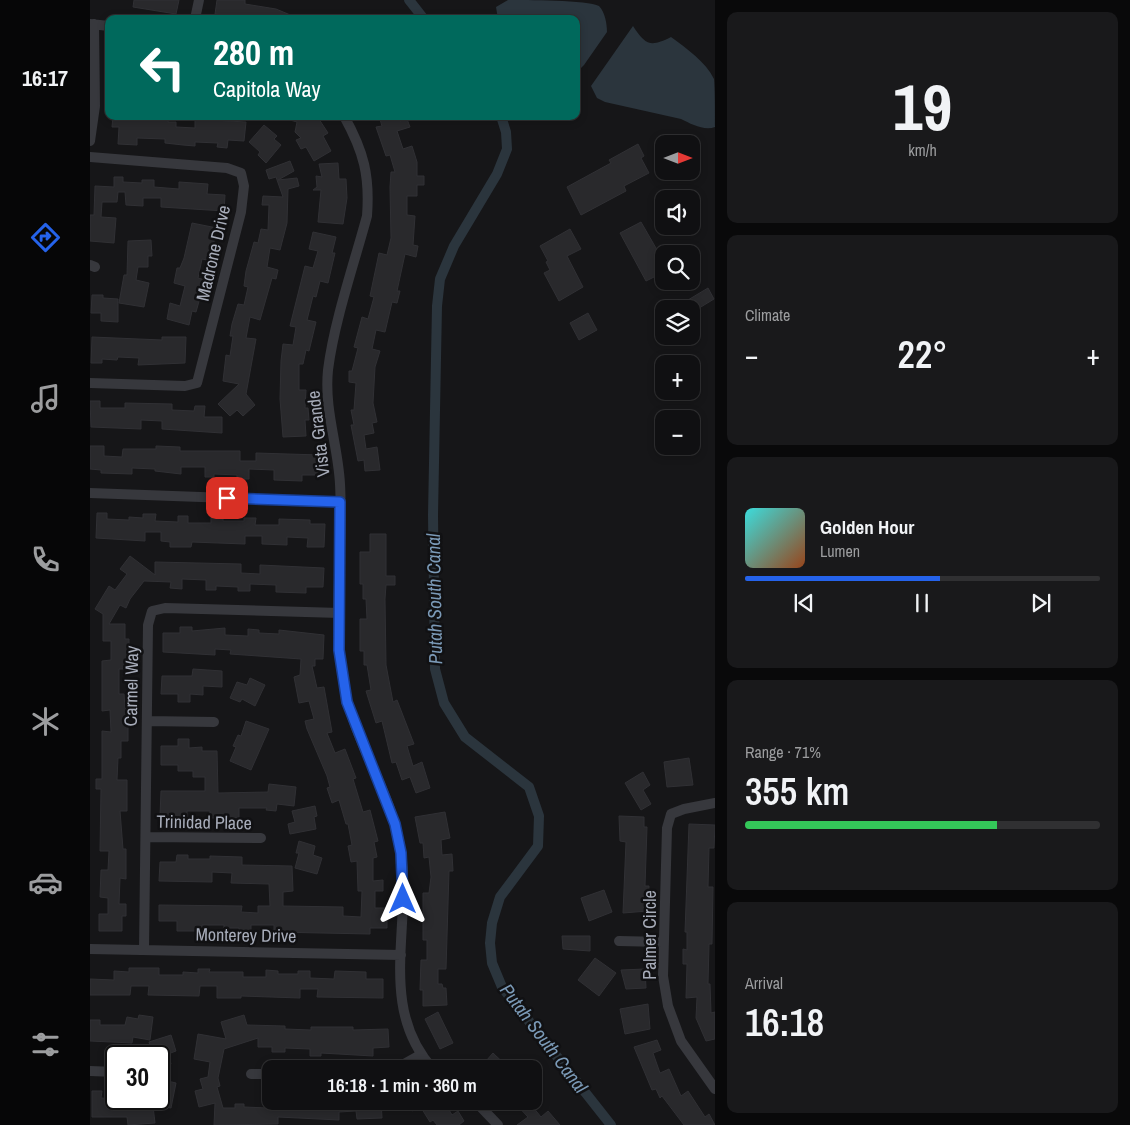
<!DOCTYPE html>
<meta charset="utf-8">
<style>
body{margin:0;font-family:"Archivo Narrow",sans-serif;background:#19191b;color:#f1f3f6;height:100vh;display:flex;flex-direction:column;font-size:19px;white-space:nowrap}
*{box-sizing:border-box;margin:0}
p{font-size:16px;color:#9c9d9f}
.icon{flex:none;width:28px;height:28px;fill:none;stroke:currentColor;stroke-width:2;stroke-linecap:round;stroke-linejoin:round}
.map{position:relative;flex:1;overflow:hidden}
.details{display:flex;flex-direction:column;gap:12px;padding:12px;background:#09090a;width:415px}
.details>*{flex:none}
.banner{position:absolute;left:15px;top:15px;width:475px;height:105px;border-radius:10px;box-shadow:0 2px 8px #0003,0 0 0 1px #303032;background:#00695c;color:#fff;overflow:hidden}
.needle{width:32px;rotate:90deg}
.tools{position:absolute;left:565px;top:135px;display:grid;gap:10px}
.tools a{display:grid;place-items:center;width:45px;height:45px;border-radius:10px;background:#101012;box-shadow:0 2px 8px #0003,0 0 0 1px #303032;font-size:25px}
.speed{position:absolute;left:15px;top:1045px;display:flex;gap:10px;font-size:25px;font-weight:700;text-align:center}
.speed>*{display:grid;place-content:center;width:65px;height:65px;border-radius:50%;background:#101012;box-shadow:0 2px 8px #0003,0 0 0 1px #303032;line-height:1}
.speed .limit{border:2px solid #111;border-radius:8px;background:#fff;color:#111}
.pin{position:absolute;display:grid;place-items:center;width:42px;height:42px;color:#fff;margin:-21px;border-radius:10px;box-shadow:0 2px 8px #0006}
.me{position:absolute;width:55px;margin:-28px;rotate:0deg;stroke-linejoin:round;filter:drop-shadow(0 0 4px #0008)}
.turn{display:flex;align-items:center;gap:18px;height:105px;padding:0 25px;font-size:22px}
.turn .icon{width:65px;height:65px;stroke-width:2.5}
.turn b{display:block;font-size:35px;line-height:42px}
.big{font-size:38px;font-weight:600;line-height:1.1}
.details .widget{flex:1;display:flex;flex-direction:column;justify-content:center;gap:8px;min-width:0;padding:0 18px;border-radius:10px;background:#19191b}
.details .dial{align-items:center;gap:0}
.dial b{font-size:65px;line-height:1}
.song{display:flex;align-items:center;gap:15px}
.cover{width:60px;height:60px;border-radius:8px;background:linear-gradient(135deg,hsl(180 70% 55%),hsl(20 70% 35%))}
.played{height:5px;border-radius:2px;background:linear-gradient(90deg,#2563eb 55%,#303032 55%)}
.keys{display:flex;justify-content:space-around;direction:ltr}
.heat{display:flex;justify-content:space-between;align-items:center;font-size:28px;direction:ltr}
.charge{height:8px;border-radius:4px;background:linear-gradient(90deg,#34c759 71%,#303032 0)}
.trip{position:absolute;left:172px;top:1060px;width:280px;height:50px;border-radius:10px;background:#101012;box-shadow:0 2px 8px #0003,0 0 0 1px #303032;font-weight:600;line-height:50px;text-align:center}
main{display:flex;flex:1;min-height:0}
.tabs{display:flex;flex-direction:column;width:90px;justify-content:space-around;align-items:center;background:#060607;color:#9c9d9f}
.tabs .icon{width:35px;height:35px}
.tabs .active{color:#2563eb}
.tabs b{font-size:22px;color:#f1f3f6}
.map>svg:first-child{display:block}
.water{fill:#2b353d}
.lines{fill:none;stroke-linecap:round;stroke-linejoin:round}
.canal{stroke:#2b353d;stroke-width:10}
.building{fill:#29292c;stroke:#303034}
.street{stroke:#37383d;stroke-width:10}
.route-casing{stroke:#184099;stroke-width:12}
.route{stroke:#2563eb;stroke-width:9}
.labels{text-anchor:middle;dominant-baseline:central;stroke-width:5;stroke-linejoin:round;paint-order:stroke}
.street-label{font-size:18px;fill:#a7acb9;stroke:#111113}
.water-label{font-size:19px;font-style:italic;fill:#7b9ab7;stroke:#111113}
</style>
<main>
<nav class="tabs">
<b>16:17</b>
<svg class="icon active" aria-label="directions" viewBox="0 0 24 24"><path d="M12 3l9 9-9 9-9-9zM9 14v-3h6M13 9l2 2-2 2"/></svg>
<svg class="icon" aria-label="music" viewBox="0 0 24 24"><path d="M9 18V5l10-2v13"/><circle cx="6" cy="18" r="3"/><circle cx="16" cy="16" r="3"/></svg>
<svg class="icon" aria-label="phone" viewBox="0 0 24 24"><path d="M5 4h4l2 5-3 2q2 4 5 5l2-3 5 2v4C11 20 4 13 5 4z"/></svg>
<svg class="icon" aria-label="climate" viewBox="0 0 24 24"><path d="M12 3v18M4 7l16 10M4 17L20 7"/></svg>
<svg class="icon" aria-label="car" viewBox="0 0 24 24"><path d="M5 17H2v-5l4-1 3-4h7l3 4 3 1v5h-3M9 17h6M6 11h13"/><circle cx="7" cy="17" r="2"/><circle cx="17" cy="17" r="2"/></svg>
<svg class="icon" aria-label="filters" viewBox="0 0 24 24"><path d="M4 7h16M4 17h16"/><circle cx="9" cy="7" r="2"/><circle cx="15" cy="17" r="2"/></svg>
</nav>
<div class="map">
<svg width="625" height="1125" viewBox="0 0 625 1125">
<rect width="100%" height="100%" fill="#161618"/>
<path class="water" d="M418,0C435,0 498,0 509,6C515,12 517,24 517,32L494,65L486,73V19H408L406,7Z
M543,26C556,46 561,47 581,37C596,48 616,62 624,79C625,88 625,116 625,127C614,131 601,124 591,119L515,102L507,98L501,86Z"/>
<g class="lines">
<path class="canal" d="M319,0L334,19
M411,116L416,132L417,149L407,174L364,246L350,279L347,306L343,515L345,669L354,703L375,737L439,787L449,816L448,846L410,897L402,923L400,943L402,963L412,987L521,1125"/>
</g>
<path class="building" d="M44,0H89L86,14L43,7Z
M127,0H155V4L186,9L210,19H143V16L125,14Z
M23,116H79L78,122H86V127L105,128V119L156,122L154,141L138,140L137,148L127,147L128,143L105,142V146L93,145L75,143V139L47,138V145L28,144L29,127H22Z
M193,116H227L238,133L233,136L241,151L224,161L216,147L211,149L206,140L211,138L205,132L207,122L193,118Z
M289,116H309L310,121L317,119L320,127L307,131L313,149L322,146L327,162V176H334V185H327V196H317V215L325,216L323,245L328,246L326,257L315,254L307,291H310L307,303L302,302L295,332L286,330L282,349L290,351L285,367L283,403L287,422L282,423L284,433L274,435L276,449L287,447L290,470L275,471L274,460L268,461L261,425H264L261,410H264L266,383L259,382V371H262L268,348L264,347L272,317L278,319L284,297L280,296L289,253L297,255L301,238L300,187L301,172H305L300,155L296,156L286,127L292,126Z
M174,125L187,136L184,139L191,145L176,163L168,155L170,152L159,142Z
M548,144L554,156L551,158L559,173L534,186L536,191L491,215L477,187L521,163L519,160Z
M200,161L204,171L188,180L207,178L209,186L198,189L197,223L190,250L180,248L177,267L188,270L186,279L182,278L170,320L160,317L156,338L166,339L156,394L165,405L153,416L147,410L140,416L128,404L149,384L133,381L136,355L140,356L143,336H140L142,324L148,304L154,305L158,287L154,286L156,271L164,242L168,243L171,229L178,230L179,205H172L173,196L193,197L186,177L179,179L176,170Z
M248,163L249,179H256L257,198L253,224L228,222L231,190H223L227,187L226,176L232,177L229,164Z
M24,177H33V182L52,183V180H64V187L89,189V182L118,184L117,194L135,195L134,211L71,207V198H53V206L36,205L35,192H28L27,202H12L11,217L26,218L24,243L0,241V215H4L5,186L24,187Z
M551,222L574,262V272L556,281L530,233Z
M102,223L127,228L121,255L119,254L117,260L112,259L108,278L115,280L106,312L102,311L99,325L77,319L80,303L90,306L95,286L84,283L87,268H90L94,258Z
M480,229L491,249L477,256L493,287L469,301L454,273L460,270L456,262L458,261L450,246Z
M223,232L246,237L242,253H245L238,283L230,281L226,297L223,296L217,320L226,322L219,351L216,350L213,364H209V390H216L215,408H218L219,420H215L216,436L193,437L190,399L191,361L193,344L203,345L206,327L200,326L215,266L223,268L228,251L219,249Z
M61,240L62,256H58V267H48L46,280L59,283L54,307L29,303L34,275H37L38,241Z
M618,288L624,299L601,313V309H583Z
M2,295H13V298L28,299V322L11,321V313H1Z
M498,313L507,330L489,340L480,323Z
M2,337L72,340V337H96L95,363L48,365L49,358L28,357L27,360L12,359V363H1Z
M0,401H10V408H35V403L82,404V410L104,411L105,406H115L114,417H132V433L72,429V421L51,420V429L1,427Z
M0,446H14V456L32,457L33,449H66V446L90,447V451H150V461H166V453L230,455L229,475H212V481L184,480V470L159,469V479H147V475L124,474V477H115V467H91V474L65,471V469L42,468V474L11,473V470L0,469Z
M7,513H17V519L39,520V517L53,518V514H66L65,521L88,522V516H98V523H121V517H133V521H154V518H166L165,525H189V519L220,520V524H235L234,547H217L218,538L197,537V545L172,544V536H155V544L102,542L101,547H80V542L71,541V532H55V541L6,538Z
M280,534H296V576H305V585H296L295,599L296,665L303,702L307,700L324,744L317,746L323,766L332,762L340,788L326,793L320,777L312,780L306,762L302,763L292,721L286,723L276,691L281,690L277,665H274V651H270V619H277L276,599H273V584H270V552H280Z
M40,556L65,575V562L151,564V573L170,574V565L234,568L233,587H216V593L186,592V585L160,584V591H148V587L126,586V590H116V580L92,579V589L80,588L81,582L54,581L40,599L36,608L30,605L19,624H35V639H39V669H29V694H34L35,708H38V741H31V758H28L27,780H37V811H30L33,849H36V879L30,878L29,904H36V916H32V931H9V914H18V898L10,897L11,870H18L19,851H10L11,789H6V779H12V731L21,732L20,710L12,711V661L21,660V641H13V614L5,609L19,586L25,590L37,574L30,569Z
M90,627H102V631L135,628V635L158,636V629L169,630V633L189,634V630L234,635L233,659H225V666H222L227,688L234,687L242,732L237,733L245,753L255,749L266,778L263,779L273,812L280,810L288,841L284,842L287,857L283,858V881L293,880V891H285V908H297V928H280V934L184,932V925H161V932H149V928H134V925H112V931H87V921H69V905L152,906L151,912L168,913V906H180L179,884L141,883L142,873L122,872V882L69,881L70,862H86L87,855H98V859H120V856L152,857V865L202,866L203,891L193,892V906L253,907V916L271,917L272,891H268L267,861L261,862L258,846L262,845L258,824H256L249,800L242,803L237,788L240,787L237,776L217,729L215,721L224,719L219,701L209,703L204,677L210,675L211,659L140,654L141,650L125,649V655L73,652V633H90Z
M103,669L132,671V687L113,686V695L100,694V702H88V694H71L72,676H102Z
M160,678L175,685L165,706L152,699L150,702L140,698L147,682L157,685Z
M156,721L179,729L161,770L140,761L146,747L143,746L148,735L151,736Z
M88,739H99V748L112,747V751H127L128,793L178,792L179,784L206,787L204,806L187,804L186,811L176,810L177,808H149V818H120V811H97V818L70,816L71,791H115V777H103V771H88V765H71V746H88Z
M599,758L603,785L577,787L574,762Z
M553,772L560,785L553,790L561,804L551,810L535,783Z
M225,806L227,816L224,817L226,829L200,834L198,824L205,822L202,811Z
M355,812L360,838L351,840L352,855L362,854L363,871H359L356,969H348V984H352L353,988H356L357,1005L333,1006V990H330L331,960H337V940H333V893H339L341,877L339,857L334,858L333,843H330L325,817Z
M529,816L554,817V827H557L555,886H559L558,911L533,913L536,842L530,841Z
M599,824L625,825L624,848H619L618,887H623L622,944H619L618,984H620L621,1013L625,1012V1039L616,1041L606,1018L607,997L596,998L597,964H593V949L597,950V932H595Z
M209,841L225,846L223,855L232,858L227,874L205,868L209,853H206Z
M514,890L522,912L499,921L491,898Z
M472,936H500V951L473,949Z
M505,958L526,973L509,996L488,980Z
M39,968H69V975H93V972L108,973V969H120L119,972H153V977H176V970L188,971V974H208V971H220V978L244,979L245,971L276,972V979H293V998L227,997L228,989H210V998L151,996V998H127V986H110L109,996L58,995L59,986H41L40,995H0V979L24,980V971L39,972Z
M555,969L556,988L536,989L531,970Z
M558,1004L560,1029L535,1034L530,1009Z
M348,1012L363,1043L350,1049L335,1019Z
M49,1015L63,1017L60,1040L43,1037L42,1043L0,1041V1020H10V1025H35L37,1017L48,1019Z
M154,1015L157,1025L195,1026V1029L221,1030V1027H263V1030L298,1029L299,1047L283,1048V1056L231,1053V1056H220V1049L195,1048V1052H182V1047H168V1038L134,1049L128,1078L130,1086L127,1087L133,1108H145V1104H154V1107L178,1108V1101H291L292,1118L267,1119L266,1111L249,1112V1120L188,1117V1124L124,1125L125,1103L109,1107L105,1091L113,1089L110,1079L118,1077L120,1062L104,1059L108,1034L136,1039L131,1022Z
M81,1035L86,1051L78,1054L81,1064L69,1067V1056H63L59,1042Z
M567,1040L571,1050L563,1053L570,1073L579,1069L591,1096L598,1091L615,1117L619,1114L625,1125H594L572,1096L570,1098L566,1089L562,1090L544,1047Z
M403,1053L420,1069H389Z
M69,1079L86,1083L81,1108L52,1103L53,1099H69Z
M2,1091H12L11,1098L29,1099V1101L44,1100L45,1108L63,1106L65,1123L38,1125L37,1117H2Z
M316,1101H354L362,1115L368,1111L374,1121L369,1125H347L343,1120L340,1122L330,1106L322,1111Z
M423,1101H438L451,1117L458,1111L470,1125H427L438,1117Z"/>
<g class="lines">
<path class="street" d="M105,19L109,0
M0,24L19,26
M254,116C274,152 280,176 277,216C264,264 244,322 238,370C234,410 248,445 250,484C254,555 240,629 257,699C270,752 304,798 311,853C322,927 287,1007 343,1069
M0,141L5,106L4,24
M0,157L137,168L151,173L154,186L151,212L107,383L95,386L0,383
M0,265L5,267
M0,493L250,502
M57,721L124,722
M625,803L594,809L581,814L577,828L573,976L578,1006L591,1041L625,1089
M56,837L171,838
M529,941L573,942
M0,949L311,955
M54,950L58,625L62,611L75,608L250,613
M305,1069L330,1055
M0,1071L26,1072
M161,1074H181
M385,1101L408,1125"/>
</g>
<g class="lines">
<defs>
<path id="route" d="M137,498L250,502L249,650L257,702L305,824L311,853L313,899"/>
</defs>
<use href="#route" class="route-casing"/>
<use href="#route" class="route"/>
</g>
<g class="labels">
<g class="street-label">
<text transform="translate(123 253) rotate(-77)">Madrone Drive</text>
<text transform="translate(228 434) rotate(-97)">Vista Grande</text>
<text transform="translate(41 686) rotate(-89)">Carmel Way</text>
<text transform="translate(114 822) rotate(1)">Trinidad Place</text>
<text transform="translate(156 935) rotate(1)">Monterey Drive</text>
<text transform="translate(559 935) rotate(-90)">Palmer Circle</text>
</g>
<g class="water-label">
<text transform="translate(344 599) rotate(-91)">Putah South Canal</text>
<text transform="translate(454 1038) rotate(53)">Putah South Canal</text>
</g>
</g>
</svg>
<div class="tools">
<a><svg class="needle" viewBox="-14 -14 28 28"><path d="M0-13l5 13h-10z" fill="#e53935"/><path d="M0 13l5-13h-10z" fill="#9c9d9f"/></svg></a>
<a><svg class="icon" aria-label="sound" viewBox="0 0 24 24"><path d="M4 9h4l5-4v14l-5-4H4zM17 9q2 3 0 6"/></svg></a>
<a><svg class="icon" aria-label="search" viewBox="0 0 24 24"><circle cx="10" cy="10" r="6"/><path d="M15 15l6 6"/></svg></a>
<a><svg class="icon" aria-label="layers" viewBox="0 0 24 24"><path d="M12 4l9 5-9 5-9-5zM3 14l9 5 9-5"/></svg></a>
<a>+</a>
<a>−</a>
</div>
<div class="speed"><div class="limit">30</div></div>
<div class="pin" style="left:137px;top:498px;background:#d93025"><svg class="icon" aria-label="arrive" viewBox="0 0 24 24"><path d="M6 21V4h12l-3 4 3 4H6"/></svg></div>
<svg class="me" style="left:313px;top:899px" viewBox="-20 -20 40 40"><path d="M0-17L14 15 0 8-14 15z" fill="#2563eb" stroke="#fff" stroke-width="4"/></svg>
<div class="trip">16:18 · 1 min · 360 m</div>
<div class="banner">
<div class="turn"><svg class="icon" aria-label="left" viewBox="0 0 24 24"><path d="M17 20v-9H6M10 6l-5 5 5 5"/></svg><div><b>280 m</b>Capitola Way</div></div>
</div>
</div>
<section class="details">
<div class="widget dial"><b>19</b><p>km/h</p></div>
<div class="widget"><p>Climate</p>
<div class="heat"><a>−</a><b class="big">22°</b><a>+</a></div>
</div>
<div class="widget">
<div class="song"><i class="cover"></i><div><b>Golden Hour</b><p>Lumen</p></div></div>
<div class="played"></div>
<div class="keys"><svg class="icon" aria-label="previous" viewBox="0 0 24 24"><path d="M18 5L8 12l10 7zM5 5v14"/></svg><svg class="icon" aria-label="pause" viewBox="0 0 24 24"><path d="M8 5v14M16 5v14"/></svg><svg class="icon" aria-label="next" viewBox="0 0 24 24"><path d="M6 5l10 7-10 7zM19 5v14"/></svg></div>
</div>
<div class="widget"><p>Range · 71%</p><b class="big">355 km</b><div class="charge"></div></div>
<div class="widget"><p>Arrival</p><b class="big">16:18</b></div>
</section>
</main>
